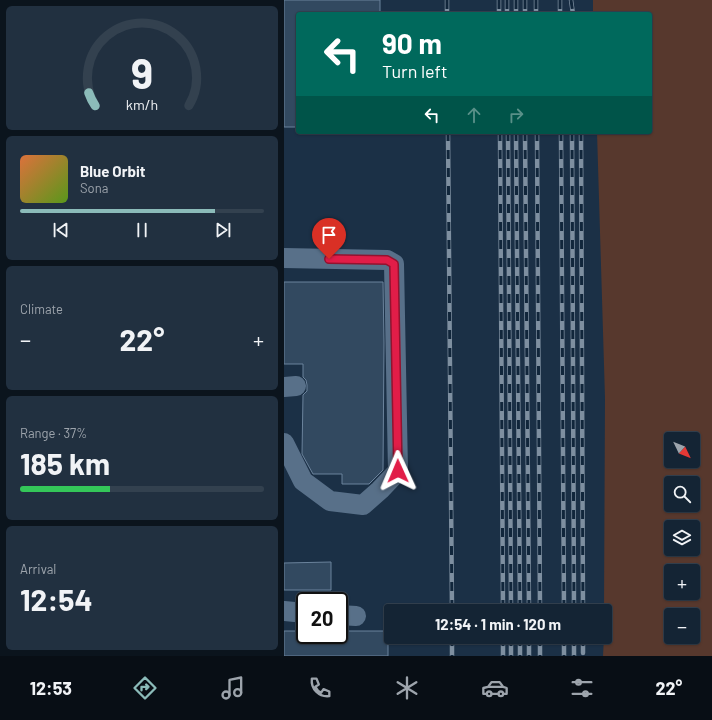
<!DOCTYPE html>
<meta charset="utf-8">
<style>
body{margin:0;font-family:Barlow,sans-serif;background:#213040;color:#f1f3f6;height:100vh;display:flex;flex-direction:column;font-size:15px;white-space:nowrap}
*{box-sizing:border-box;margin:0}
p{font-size:13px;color:#9da4ac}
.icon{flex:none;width:22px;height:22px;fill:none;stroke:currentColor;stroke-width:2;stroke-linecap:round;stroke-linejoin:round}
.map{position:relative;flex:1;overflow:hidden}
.drawer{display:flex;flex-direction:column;gap:6px;padding:6px;background:#0b141d;width:284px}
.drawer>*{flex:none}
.banner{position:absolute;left:12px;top:12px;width:356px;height:122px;border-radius:4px;box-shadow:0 1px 3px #0004,0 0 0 1px #33414f;background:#00695c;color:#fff;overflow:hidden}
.needle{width:26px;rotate:133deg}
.fabs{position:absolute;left:380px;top:432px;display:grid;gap:8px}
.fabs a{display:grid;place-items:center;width:36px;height:36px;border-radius:4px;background:#142434;box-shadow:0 1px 3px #0004,0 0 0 1px #33414f;font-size:20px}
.speed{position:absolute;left:12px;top:592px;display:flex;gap:8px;font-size:20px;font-weight:700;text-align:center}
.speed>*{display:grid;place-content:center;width:52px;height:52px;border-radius:50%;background:#142434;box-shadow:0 1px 3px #0004,0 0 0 1px #33414f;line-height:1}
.speed .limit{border:2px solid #111;border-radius:6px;background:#fff;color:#111}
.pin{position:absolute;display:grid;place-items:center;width:34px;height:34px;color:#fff;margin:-41px -17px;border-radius:50% 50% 50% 0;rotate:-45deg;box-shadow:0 0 4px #0007}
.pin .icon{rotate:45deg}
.me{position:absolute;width:44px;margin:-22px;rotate:359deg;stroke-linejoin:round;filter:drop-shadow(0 0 3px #0008)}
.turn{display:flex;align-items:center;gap:14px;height:84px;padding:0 20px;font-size:18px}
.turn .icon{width:52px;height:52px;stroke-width:2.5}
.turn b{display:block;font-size:28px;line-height:34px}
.lanes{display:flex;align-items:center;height:38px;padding:0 20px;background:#0003;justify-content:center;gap:20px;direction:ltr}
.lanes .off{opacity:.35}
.big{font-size:30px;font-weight:700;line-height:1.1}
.drawer .tile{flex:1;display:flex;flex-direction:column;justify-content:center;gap:6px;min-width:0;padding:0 14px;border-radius:6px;background:#213040}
.drawer .dial{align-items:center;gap:0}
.dial svg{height:104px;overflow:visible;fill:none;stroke:#33414f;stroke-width:7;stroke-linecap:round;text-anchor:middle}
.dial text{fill:#f1f3f6;stroke:none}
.song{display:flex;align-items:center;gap:12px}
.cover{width:48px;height:48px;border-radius:6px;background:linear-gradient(135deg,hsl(20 70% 55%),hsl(90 70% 35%))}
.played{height:4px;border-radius:2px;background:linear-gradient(90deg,#8bbbb9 80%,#33414f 80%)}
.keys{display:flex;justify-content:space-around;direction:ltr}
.heat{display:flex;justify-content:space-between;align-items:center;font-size:22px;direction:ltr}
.charge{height:6px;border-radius:3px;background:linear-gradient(90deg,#34c759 37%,#33414f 0)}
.trip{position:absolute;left:100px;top:604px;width:228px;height:40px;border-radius:4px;background:#142434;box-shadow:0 1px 3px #0004,0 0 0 1px #33414f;font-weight:700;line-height:40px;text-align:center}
.menu{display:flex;height:64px;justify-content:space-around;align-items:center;background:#080e15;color:#9da4ac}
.menu .icon{width:28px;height:28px}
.menu .active{color:#8bbbb9}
.menu b{font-size:18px;color:#f1f3f6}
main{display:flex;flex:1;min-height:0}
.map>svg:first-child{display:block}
.green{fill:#57382d;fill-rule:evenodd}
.building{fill:#324960;stroke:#6b839c}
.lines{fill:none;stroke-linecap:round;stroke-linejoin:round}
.minor{stroke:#587089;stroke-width:20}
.rail-casing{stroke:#7e8fa0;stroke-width:4.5}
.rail{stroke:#11263b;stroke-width:3;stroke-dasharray:9;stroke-linecap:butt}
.route-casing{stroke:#92132f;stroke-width:10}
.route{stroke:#e11d48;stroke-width:7}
</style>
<main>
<section class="drawer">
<div class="tile dial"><svg viewBox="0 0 100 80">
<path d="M14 69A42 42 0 1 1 86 69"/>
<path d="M14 69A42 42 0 0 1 9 59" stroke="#8bbbb9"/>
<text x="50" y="56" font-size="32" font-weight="700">9</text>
<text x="50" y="72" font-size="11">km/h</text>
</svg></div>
<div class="tile">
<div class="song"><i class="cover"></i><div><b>Blue Orbit</b><p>Sona</p></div></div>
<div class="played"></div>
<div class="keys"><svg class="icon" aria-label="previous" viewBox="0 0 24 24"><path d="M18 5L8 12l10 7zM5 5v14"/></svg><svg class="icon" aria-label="pause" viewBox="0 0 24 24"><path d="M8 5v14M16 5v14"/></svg><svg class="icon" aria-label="next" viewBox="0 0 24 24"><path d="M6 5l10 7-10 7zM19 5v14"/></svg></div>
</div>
<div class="tile"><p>Climate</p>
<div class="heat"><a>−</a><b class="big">22°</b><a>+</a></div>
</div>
<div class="tile"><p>Range · 37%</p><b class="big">185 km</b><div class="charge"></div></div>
<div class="tile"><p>Arrival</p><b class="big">12:54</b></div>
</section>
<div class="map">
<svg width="428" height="656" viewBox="0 0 428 656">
<rect width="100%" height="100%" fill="#1b3046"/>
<path class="green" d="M309,0H428V656H319L320,637H321V611H320L321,398L313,132H366V14H309ZM387,439H409V461H387ZM387,483H409V505H387ZM387,527H409V549H387ZM387,571H409V593H387ZM387,615H409V637H387Z"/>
<path class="building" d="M0,0H96V14H14V127H0Z
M0,282H99L100,343L99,470L85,484H58V474H29L18,454L19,395L23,391V385L22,380L19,377V364H0Z
M47,562V590H0V563Z
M0,631H21V635H55V631H104V656H0Z"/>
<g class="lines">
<path class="minor" d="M0,258L103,260L110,264L114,471L96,490L79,505L46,501L19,481L0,443
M0,387L12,386
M0,611L21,613
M55,615L72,616"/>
<defs>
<path id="rail" d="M163,0V14
M215,0V14
M223,0V14
M232,0V14
M241,0V14
M252,0V14
M276,0V14
M287,0L289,14
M164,132L168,611
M216,132L219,611
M224,132L227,611
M232,132L236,611
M241,132L245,611
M253,132L256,611
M277,132L280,611
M288,132L290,611
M297,132L299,611
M168,637V656
M219,637V656
M227,637V656
M236,637V656
M245,637V656
M256,637V656
M280,637V656
M290,637V656
M299,637V653"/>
</defs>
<use href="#rail" class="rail-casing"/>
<use href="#rail" class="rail"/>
</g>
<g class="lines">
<defs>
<path id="route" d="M45,259L103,260L110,264L114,471"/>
</defs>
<use href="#route" class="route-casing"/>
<use href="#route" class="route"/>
</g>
</svg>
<div class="fabs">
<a><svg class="needle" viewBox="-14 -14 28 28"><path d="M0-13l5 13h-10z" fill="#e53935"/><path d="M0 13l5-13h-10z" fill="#9da4ac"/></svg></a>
<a><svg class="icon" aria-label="search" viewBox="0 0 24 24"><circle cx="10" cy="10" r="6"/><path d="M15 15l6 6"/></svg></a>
<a><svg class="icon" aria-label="layers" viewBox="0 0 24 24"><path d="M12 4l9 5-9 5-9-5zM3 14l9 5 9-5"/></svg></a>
<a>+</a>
<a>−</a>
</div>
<div class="speed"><div class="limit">20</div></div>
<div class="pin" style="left:45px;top:259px;background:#d93025"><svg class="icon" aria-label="arrive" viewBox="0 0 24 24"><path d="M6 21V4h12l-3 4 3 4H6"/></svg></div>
<svg class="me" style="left:114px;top:471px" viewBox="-20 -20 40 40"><path d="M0-17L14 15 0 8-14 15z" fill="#e11d48" stroke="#fff" stroke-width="4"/></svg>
<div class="trip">12:54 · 1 min · 120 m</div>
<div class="banner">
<div class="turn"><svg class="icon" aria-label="left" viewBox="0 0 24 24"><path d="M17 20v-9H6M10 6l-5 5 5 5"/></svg><div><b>90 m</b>Turn left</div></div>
<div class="lanes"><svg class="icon" aria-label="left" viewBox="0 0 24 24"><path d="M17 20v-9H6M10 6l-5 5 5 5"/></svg><svg class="icon off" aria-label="ahead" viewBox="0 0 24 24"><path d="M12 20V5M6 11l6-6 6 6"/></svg><svg class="icon off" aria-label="right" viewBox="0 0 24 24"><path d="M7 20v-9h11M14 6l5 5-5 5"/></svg></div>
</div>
</div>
</main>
<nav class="menu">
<b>12:53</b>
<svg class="icon active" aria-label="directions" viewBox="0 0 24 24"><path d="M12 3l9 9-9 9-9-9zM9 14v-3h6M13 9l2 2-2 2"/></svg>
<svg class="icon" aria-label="music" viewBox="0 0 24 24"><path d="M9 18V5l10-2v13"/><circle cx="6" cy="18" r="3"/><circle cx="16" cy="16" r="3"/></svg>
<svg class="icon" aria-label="phone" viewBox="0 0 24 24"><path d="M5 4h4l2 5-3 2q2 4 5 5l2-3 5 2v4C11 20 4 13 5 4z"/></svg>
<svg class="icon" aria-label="climate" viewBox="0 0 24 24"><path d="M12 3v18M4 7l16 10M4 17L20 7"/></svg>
<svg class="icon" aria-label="car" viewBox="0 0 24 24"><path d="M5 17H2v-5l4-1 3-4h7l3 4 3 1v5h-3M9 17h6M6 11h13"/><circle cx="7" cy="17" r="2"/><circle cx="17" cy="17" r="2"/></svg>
<svg class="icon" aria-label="filters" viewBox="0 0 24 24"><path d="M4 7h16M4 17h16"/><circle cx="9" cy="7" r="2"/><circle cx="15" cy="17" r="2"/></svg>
<b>22°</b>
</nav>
